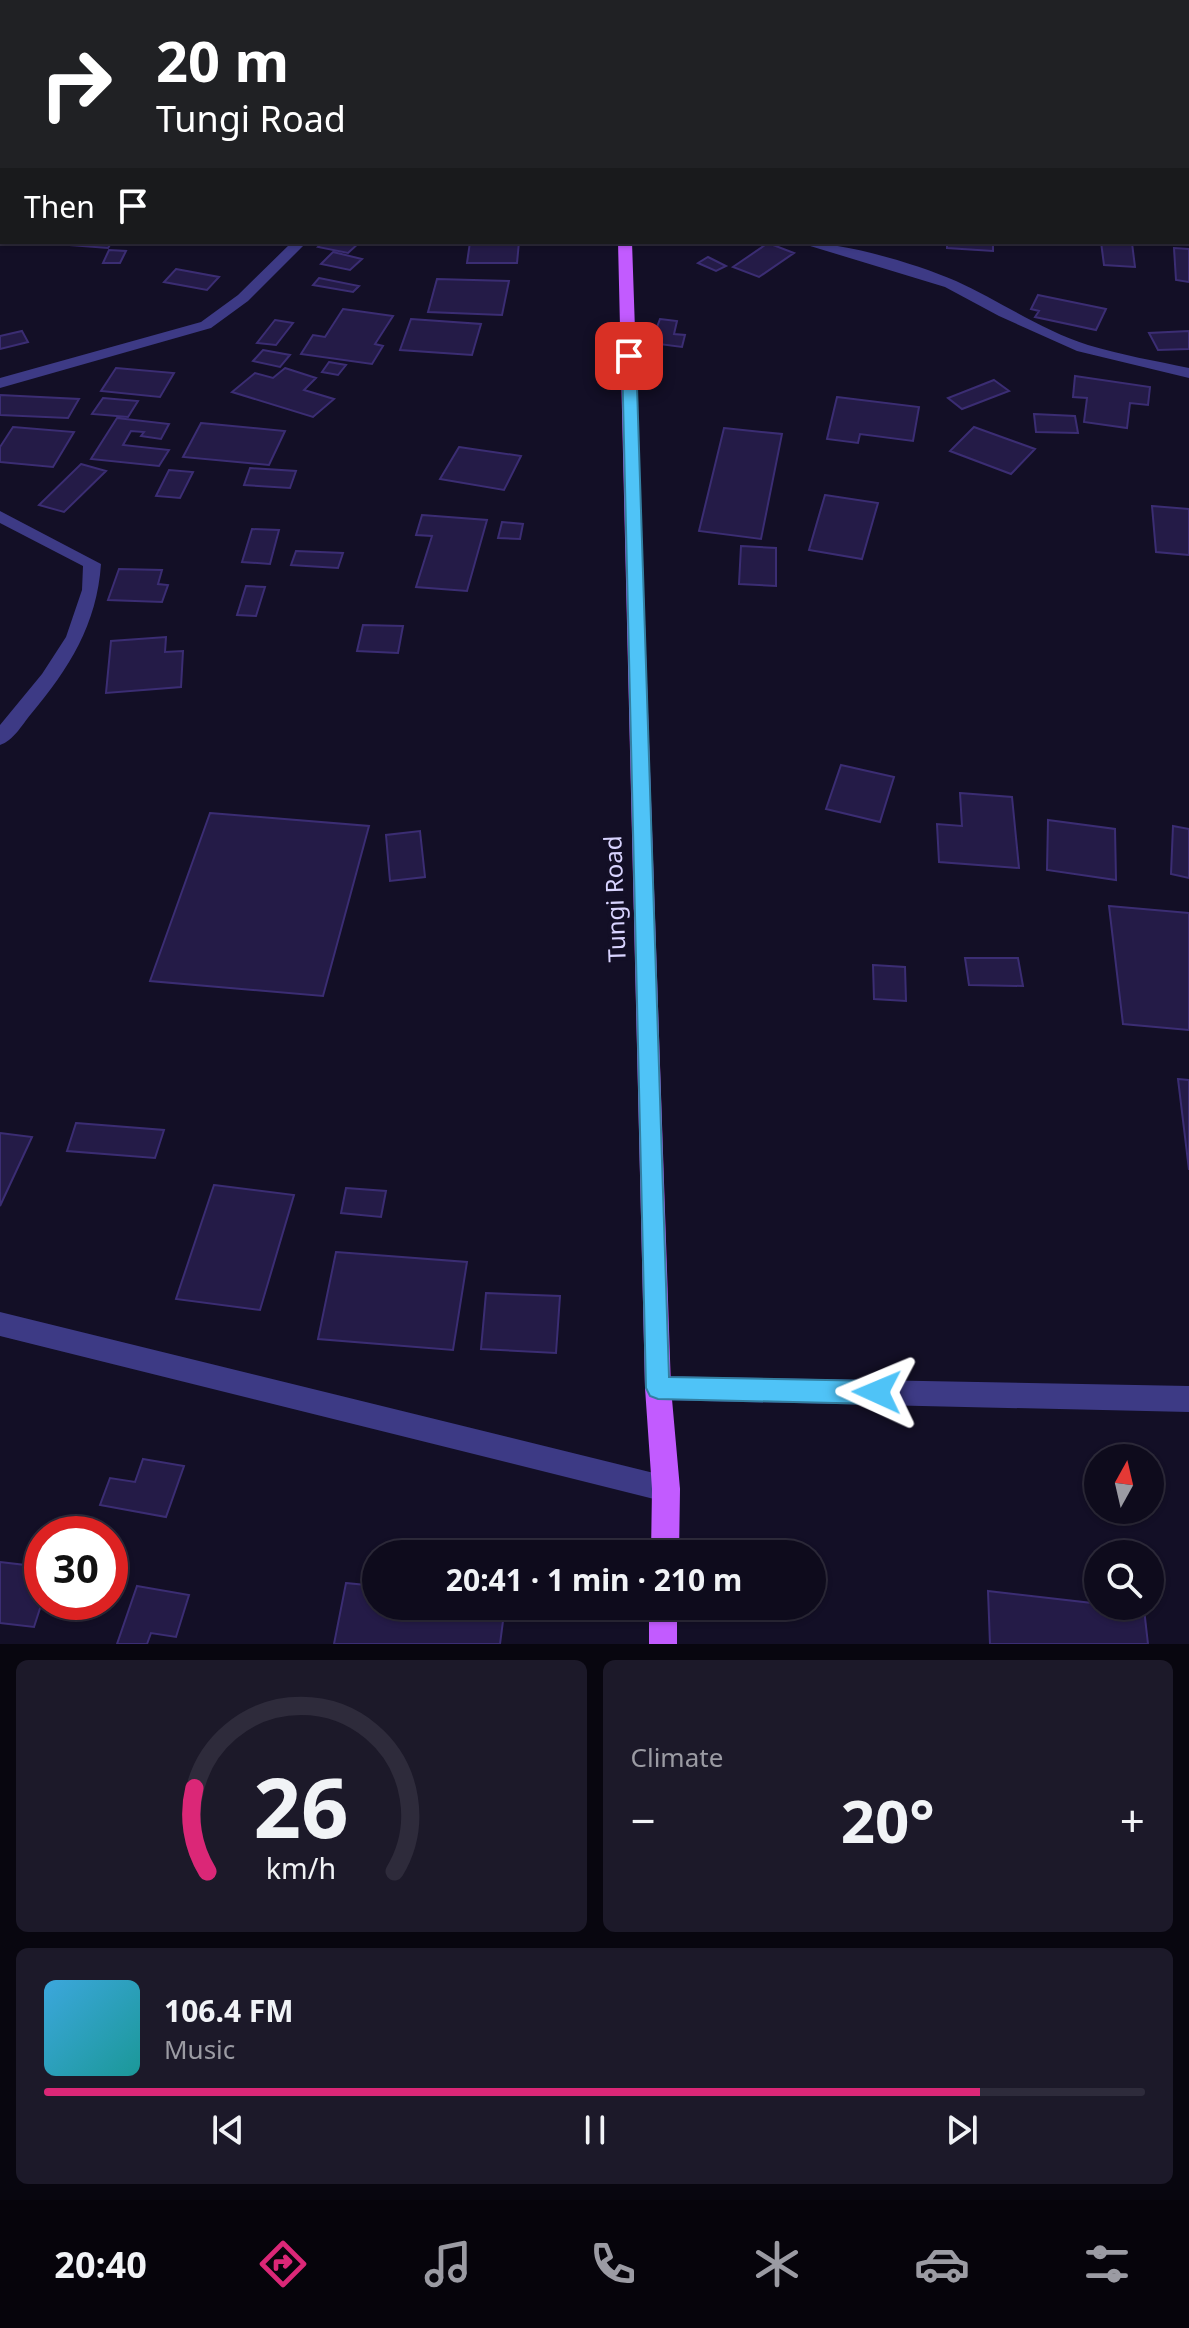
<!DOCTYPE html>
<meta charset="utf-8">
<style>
body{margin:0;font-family:"Noto Sans",sans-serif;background:#1c1929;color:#f1f3f6;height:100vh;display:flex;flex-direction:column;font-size:30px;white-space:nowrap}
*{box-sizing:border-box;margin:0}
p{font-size:26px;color:#9b9ba3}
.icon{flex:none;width:44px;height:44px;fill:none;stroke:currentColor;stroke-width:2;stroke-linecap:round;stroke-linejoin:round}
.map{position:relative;height:1644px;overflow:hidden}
.side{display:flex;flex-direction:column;gap:16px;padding:16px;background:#08060f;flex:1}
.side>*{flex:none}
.banner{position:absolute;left:0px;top:0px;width:1190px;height:244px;box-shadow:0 2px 6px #0004,0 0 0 2px #2e2b3b;background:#202124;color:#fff;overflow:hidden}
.needle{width:52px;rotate:8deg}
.buttons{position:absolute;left:1084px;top:1444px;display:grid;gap:16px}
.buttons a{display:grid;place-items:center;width:80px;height:80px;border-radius:50%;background:#0e0b1c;box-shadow:0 2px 6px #0004,0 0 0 2px #2e2b3b;font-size:40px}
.speed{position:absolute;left:24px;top:1516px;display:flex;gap:16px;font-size:40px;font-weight:700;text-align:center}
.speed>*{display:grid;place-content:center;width:104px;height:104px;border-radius:50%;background:#0e0b1c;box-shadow:0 2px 6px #0004,0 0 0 2px #2e2b3b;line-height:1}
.speed .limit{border:12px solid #d22;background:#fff;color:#111}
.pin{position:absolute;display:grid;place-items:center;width:68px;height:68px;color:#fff;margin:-34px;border-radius:16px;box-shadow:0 4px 12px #0006}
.me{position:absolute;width:88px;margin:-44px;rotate:271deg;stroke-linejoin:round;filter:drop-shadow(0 0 6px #0008)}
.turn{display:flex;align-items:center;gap:28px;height:168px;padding:0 24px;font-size:36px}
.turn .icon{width:104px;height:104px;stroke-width:2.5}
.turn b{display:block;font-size:56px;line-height:68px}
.then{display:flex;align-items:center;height:76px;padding:0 24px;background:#0003;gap:16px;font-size:30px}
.big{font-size:60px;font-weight:700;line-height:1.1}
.side .card{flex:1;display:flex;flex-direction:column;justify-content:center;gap:12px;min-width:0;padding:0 28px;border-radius:12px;background:#1c1929}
.side .dial{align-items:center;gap:0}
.dial svg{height:208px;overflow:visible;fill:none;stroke:#2e2b3b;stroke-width:7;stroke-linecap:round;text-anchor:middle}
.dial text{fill:#f1f3f6;stroke:none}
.song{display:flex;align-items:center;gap:24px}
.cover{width:96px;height:96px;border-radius:12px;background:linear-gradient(135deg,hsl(200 70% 55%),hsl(180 70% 35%))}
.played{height:8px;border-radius:4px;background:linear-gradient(90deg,#db2777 85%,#2e2b3b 85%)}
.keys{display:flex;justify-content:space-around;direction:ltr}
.heat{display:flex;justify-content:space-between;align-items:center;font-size:44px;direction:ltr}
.side .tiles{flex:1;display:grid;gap:16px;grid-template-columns:1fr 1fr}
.card:last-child{grid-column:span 2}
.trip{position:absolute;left:362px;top:1540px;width:464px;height:80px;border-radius:40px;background:#0e0b1c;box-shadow:0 2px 6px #0004,0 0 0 2px #2e2b3b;font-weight:700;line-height:80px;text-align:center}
.dock{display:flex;height:128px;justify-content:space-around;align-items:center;background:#06040b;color:#9b9ba3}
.dock .icon{width:56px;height:56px}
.dock .on{color:#db2777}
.dock b{font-size:36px;color:#f1f3f6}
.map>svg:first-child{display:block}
.building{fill:#241b47;stroke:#3b2d73;stroke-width:2}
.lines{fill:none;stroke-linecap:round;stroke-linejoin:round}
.minor{fill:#3d3a85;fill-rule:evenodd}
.major{fill:#c25bff;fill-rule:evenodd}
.route{fill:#4fc3f7;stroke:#337fa1;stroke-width:2}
.labels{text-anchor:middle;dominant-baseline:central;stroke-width:8;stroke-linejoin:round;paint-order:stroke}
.street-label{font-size:24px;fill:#d9d4ff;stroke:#130f26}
</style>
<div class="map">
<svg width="1189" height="1644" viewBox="0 0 1189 1644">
<rect width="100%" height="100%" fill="#130f26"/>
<path class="building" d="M254,0H334V2H254Z
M57,242H112L108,248L55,244Z
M323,242H360L348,253L318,247Z
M470,242H519L517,263H467Z
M947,242H993V251L947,248Z
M1101,242L1132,243L1135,267L1104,265Z
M768,243L794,253L759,277L733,267Z
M1174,248L1189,249V282L1176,280Z
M109,250L126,251L120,263H103Z
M333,252L362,259L350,270L321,264Z
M708,257L726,266L716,271L698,263Z
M176,269L219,277L207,290L164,282Z
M319,278L359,286L353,292L313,285Z
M437,279L509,281L502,315L428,312Z
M1038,295L1106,309L1096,330L1035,317L1039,311L1031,309Z
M343,309L393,316L375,344L383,346L372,364L301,354L313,335L325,337Z
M411,319L481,324L472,355L400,350Z
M660,319L677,321L674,334L685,335L682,347L651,343Z
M275,320L293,323L276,345L257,343Z
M22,331L28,342L0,349V336Z
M1189,331V349L1158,350L1149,333Z
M263,350L290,355L280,367L253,361Z
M329,362L346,365L338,375L322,372Z
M116,368L174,373L160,397L101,391Z
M285,368L316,378L304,390L334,399L313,417L232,392L255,373L273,378Z
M1075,376L1150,387L1148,405L1130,403L1127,428L1084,422L1087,398L1073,397Z
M994,380L1009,391L962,409L948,398Z
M0,395L79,399L68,418L0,415Z
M837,397L919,407L913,441L860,434L858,443L827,439Z
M103,398L138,401L128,417L92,414Z
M1034,414L1075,416L1078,433L1036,432Z
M117,418L169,424L161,439L141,436L144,432L131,431L123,445L169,450L159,466L91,459Z
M201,423L285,431L269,465L183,457Z
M13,427L74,432L53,467L0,462V447Z
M974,427L1035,449L1011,474L950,451Z
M724,428L782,434L761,539L699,531Z
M459,447L521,456L504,490L440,479Z
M81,464L106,471L64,512L39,505Z
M250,468L296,471L290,488L244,485Z
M169,470L193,472L180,498L156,496Z
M825,495L878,503L862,559L809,550Z
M1152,506L1189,509V555L1156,552Z
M422,515L487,520L467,591L416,587L432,536L416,535Z
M502,522L523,524L520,539L498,538Z
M252,529L279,530L270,564L242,562Z
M741,546L776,548V586L739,584Z
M296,551L343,553L338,568L291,565Z
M119,569L162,570L158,584L168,585L162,602L108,600Z
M246,586L265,587L256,616L237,615Z
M363,625L403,626L398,653L357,651Z
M166,637L165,652L183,651L181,687L106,693L111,641Z
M841,765L894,777L880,822L826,809Z
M960,793L1012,797L1019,868L939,862L937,824L962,826Z
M210,813L369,826L323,996L150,981Z
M1048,820L1115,829L1116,880L1047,870Z
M1173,826L1189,829V878L1171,874Z
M420,831L425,877L390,881L386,835Z
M1109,906L1189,913V1030L1123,1024Z
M965,958H1018L1023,986L969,985Z
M873,965L905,967L906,1001L874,999Z
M1178,1079L1189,1080V1170Z
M76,1123L164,1130L155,1158L67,1151Z
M0,1133L32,1137L0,1206Z
M214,1185L294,1195L260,1310L176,1299Z
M346,1188L386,1191L381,1217L341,1213Z
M336,1252L467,1262L453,1350L318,1339Z
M486,1293L560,1296L556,1353L481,1349Z
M143,1459L184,1466L166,1517L100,1505L110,1478L135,1482Z
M0,1562L42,1567V1602L34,1627L0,1623Z
M346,1583L376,1586V1606H505L500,1644H334Z
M137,1586L189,1595L176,1637L151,1633L147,1644H117Z
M988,1591L1144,1609L1148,1644H990Z"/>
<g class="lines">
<path class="minor" d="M359,0H371V2H359Z
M0,88H2V96H0Z
M292,242H307L248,301L211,328L0,388V378L201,322L238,295Z
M797,242C843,242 914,263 956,281C1000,301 1041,330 1088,345C1121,355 1156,361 1189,368V378L1077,351L999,316L945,287Z
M0,511L101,564C97,624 69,669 31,714C22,725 13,741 0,745V725L42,674L66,637L82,590L83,566L0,523Z
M0,1312L666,1476L676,1479L680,1489L676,1499L666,1502L0,1336Z
M658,1376L1189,1386V1412L658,1400L649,1397L645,1388L649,1379Z"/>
<path class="major" d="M584,0H596V2H584Z
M618,242H632L671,1388L680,1489L679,1554H651L652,1489L645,1388Z
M649,1606H677V1644H649Z"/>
</g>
<path class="route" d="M629,352L636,356L669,1377L877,1381L885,1384L888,1392L885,1400L877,1404L658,1399L650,1396L646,1388L622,356Z"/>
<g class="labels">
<g class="street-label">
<text transform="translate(614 899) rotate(-92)">Tungi Road</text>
</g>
</g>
</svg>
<div class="buttons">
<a><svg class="needle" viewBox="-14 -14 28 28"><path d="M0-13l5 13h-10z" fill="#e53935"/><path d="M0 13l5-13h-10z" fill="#9b9ba3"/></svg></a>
<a><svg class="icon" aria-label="search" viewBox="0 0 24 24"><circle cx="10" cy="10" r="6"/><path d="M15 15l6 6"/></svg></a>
</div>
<div class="speed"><div class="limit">30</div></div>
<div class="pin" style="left:629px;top:356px;background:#d93025"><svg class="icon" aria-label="arrive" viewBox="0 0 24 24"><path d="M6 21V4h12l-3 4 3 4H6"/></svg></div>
<svg class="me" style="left:877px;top:1392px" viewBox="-20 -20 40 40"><path d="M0-17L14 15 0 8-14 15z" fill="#4fc3f7" stroke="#fff" stroke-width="4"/></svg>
<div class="trip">20:41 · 1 min · 210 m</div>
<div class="banner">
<div class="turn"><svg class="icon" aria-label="right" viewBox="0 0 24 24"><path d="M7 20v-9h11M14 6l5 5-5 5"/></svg><div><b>20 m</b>Tungi Road</div></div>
<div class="then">Then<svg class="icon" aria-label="arrive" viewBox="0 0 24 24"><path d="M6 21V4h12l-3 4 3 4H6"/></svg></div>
</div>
</div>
<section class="side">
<div class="tiles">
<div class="card dial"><svg viewBox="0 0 100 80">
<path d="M14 69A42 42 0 1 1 86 69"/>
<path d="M14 69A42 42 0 0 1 9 37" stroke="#db2777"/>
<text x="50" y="56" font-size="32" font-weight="700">26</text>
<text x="50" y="72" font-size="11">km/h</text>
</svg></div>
<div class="card"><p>Climate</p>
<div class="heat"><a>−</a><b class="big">20°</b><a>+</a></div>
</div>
<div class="card">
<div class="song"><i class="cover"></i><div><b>106.4 FM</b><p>Music</p></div></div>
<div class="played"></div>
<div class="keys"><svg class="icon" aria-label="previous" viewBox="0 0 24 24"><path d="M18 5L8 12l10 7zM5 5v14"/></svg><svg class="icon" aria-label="pause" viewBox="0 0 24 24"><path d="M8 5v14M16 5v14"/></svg><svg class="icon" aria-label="next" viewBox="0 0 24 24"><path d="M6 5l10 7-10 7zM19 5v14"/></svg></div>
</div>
</div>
</section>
<nav class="dock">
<b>20:40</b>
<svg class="icon on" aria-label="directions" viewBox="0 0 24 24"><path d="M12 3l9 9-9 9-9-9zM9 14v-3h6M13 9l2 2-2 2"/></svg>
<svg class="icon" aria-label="music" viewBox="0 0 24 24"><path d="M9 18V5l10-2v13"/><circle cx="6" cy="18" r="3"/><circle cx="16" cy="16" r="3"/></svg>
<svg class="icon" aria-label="phone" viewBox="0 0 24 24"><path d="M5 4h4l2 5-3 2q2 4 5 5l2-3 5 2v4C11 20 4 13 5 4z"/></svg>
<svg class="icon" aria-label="climate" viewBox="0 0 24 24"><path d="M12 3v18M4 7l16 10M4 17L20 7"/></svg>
<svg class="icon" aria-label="car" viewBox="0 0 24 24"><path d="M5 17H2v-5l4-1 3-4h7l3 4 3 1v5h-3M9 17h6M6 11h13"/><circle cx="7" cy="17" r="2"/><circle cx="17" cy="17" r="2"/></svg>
<svg class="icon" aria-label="filters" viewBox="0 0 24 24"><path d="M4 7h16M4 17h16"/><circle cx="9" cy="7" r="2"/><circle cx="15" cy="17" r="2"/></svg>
</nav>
